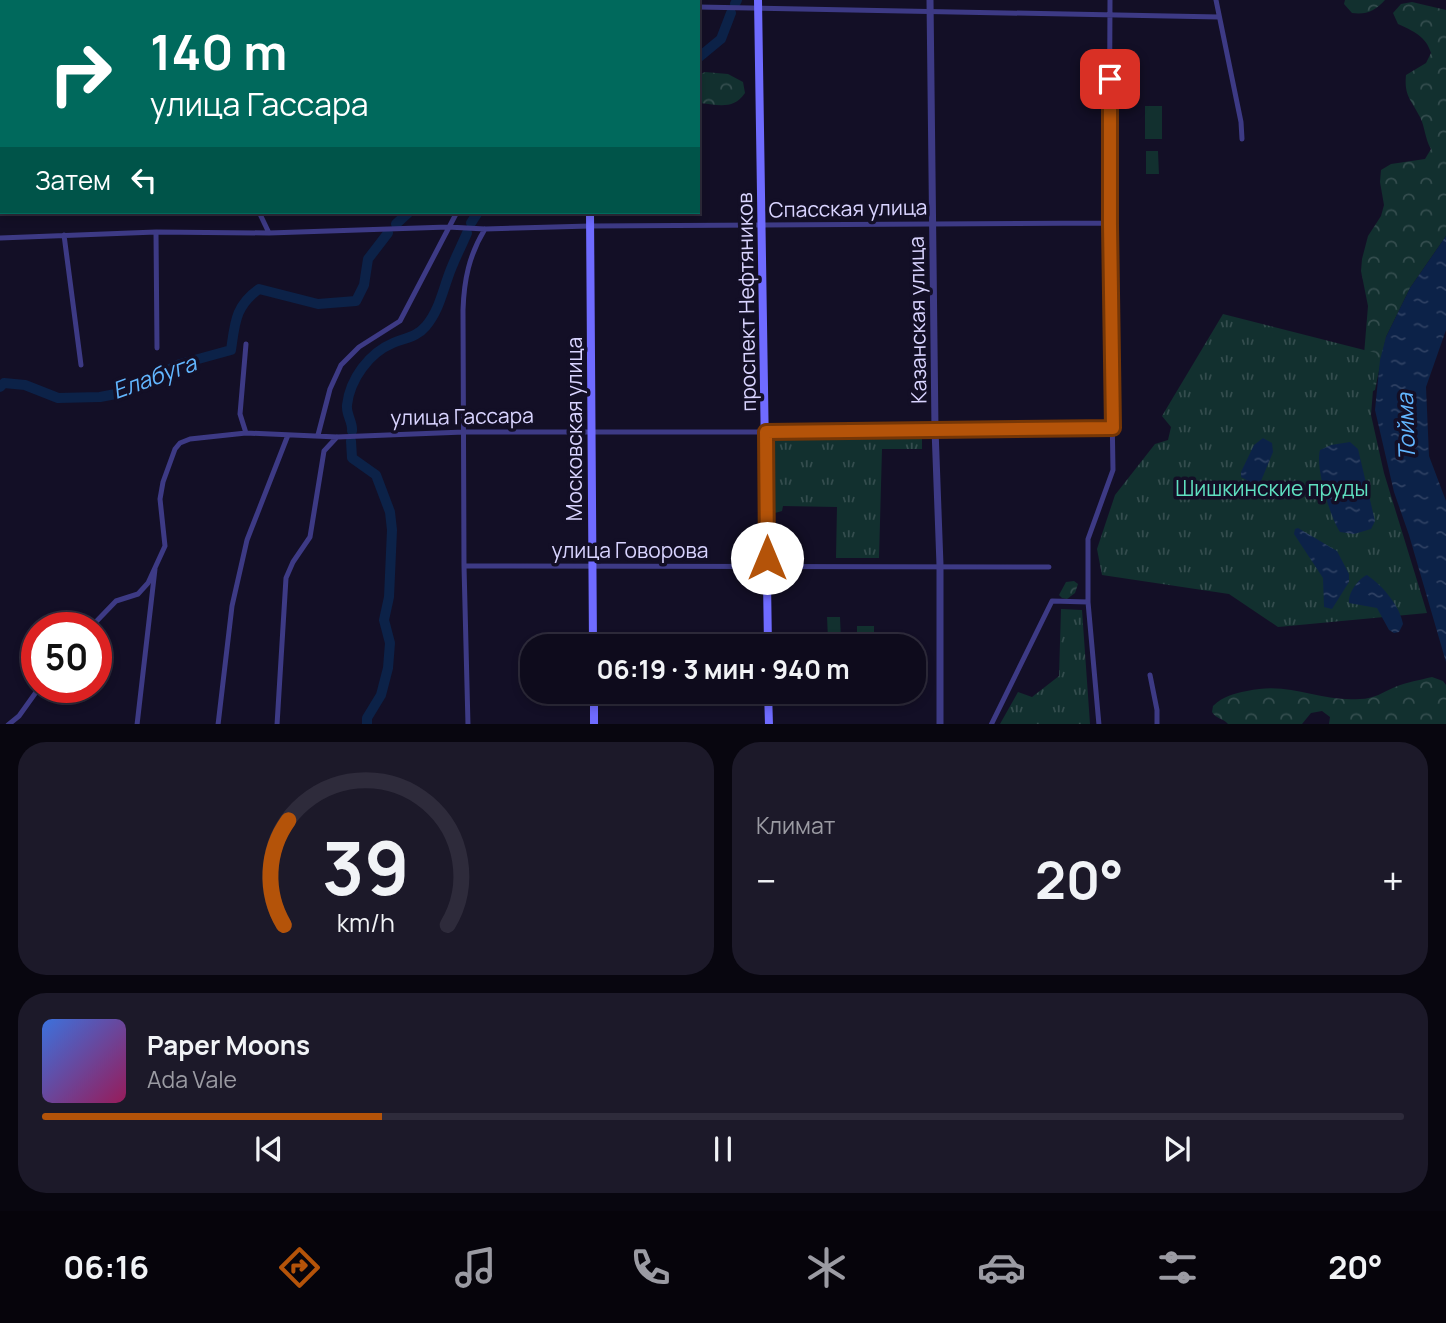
<!DOCTYPE html>
<html lang="ru">
<meta charset="utf-8">
<style>
body{margin:0;font-family:Manrope,sans-serif;background:#1c1929;color:#f1f3f6;height:100vh;display:flex;flex-direction:column;font-size:26px;white-space:nowrap}
*{box-sizing:border-box;margin:0}
p{font-size:23px;color:#9b9ba3}
.icon{flex:none;width:38px;height:38px;fill:none;stroke:currentColor;stroke-width:2;stroke-linecap:round;stroke-linejoin:round}
.map{position:relative;height:724px;overflow:hidden}
.panel{display:flex;flex-direction:column;gap:18px;padding:18px;background:#08060f;flex:1}
.panel>*{flex:none}
.hud{position:absolute;left:0px;top:0px;width:700px;height:214px;box-shadow:0 4px 10px #0003,0 0 0 2px #2e2b3b;background:#00695c;color:#fff;overflow:hidden}
.speed{position:absolute;left:21px;top:612px;display:flex;gap:14px;font-size:35px;font-weight:700;text-align:center}
.speed>*{display:grid;place-content:center;width:91px;height:91px;border-radius:50%;background:#0e0b1c;box-shadow:0 4px 10px #0003,0 0 0 2px #2e2b3b;line-height:1}
.speed .limit{border:10px solid #d22;background:#fff;color:#111}
.pin{position:absolute;display:grid;place-items:center;width:60px;height:60px;color:#fff;margin:-30px;border-radius:14px;box-shadow:0 4px 10px #0006}
.me{position:absolute;width:77px;margin:-38px;rotate:0deg;stroke-linejoin:round;filter:drop-shadow(0 0 5px #0008)}
.turn{display:flex;align-items:center;gap:24px;height:147px;padding:0 35px;font-size:32px}
.turn .icon{width:91px;height:91px;stroke-width:2.5}
.turn b{display:block;font-size:49px;line-height:60px}
.then{display:flex;align-items:center;height:66px;padding:0 35px;background:#0003;gap:14px;font-size:26px}
.big{font-size:52px;font-weight:700;line-height:1.1}
.panel .widget{flex:1;display:flex;flex-direction:column;justify-content:center;gap:10px;min-width:0;padding:0 24px;border-radius:28px;background:#1c1929}
.panel .dial{align-items:center;gap:0}
.dial svg{height:182px;overflow:visible;fill:none;stroke:#2e2b3b;stroke-width:7;stroke-linecap:round;text-anchor:middle}
.dial text{fill:#f1f3f6;stroke:none}
.song{display:flex;align-items:center;gap:21px}
.cover{width:84px;height:84px;border-radius:10px;background:linear-gradient(135deg,hsl(220 70% 55%),hsl(330 70% 35%))}
.played{height:7px;border-radius:4px;background:linear-gradient(90deg,#b45309 25%,#2e2b3b 25%)}
.keys{display:flex;justify-content:space-around;direction:ltr}
.heat{display:flex;justify-content:space-between;align-items:center;font-size:38px;direction:ltr}
.panel .tiles{flex:1;display:grid;gap:18px;grid-template-columns:1fr 1fr}
.widget:last-child{grid-column:span 2}
.trip{position:absolute;left:520px;top:634px;width:406px;height:70px;border-radius:28px;background:#0e0b1c;box-shadow:0 4px 10px #0003,0 0 0 2px #2e2b3b;font-weight:700;line-height:70px;text-align:center}
.tab-bar{display:flex;height:112px;justify-content:space-around;align-items:center;background:#06040b;color:#9b9ba3}
.tab-bar .icon{width:49px;height:49px}
.tab-bar .selected{color:#b45309}
.tab-bar b{font-size:32px;color:#f1f3f6}
.map>svg:first-child{display:block}
.forest{fill:url(#forest-crowns)}
.park{fill:url(#park-tufts)}
.pitch{fill:#12302f}
.water{fill:url(#water-ripples)}
.lines{fill:none;stroke-linecap:round;stroke-linejoin:round}
.stream{stroke:#0c2248;stroke-width:2}
.river{stroke:#0c2248;stroke-width:10}
.minor{stroke:#3d3a85;stroke-width:5}
.tertiary{stroke:#3d3a85;stroke-width:7}
.secondary{stroke:#6f6bff;stroke-width:8}
.route-casing{stroke:#753606;stroke-width:18}
.route{stroke:#b45309;stroke-width:12}
.labels{text-anchor:middle;dominant-baseline:central;stroke-width:7;stroke-linejoin:round;paint-order:stroke}
.street-label{font-size:21px;fill:#d9d4ff;stroke:#130f26}
.park-label{font-size:21px;fill:#5fe0c0;stroke:#130f26}
.water-label{font-size:23px;font-style:italic;fill:#62b6ff;stroke:#130f26}
</style>
<div class="map">
<svg width="1446" height="725" viewBox="0 0 1446 725">
<defs>
<pattern id="forest-crowns" width="20" height="18" patternUnits="userSpaceOnUse" patternTransform="scale(1.75)"><rect width="20" height="18" fill="#12302f"/><path d="M2 6a3 3 0 1 1 6 0M12 15a3 3 0 1 1 6 0" fill="none" stroke="#344d4e"/></pattern>
<pattern id="park-tufts" width="24" height="20" patternUnits="userSpaceOnUse" patternTransform="scale(1.75)"><rect width="24" height="20" fill="#12302f"/><path d="M3 7l-1-3M5 7V3M7 7l1-3M15 17l-1-3M17 17v-4M19 17l1-3" fill="none" stroke="#344d4e"/></pattern>
<pattern id="water-ripples" width="26" height="14" patternUnits="userSpaceOnUse" patternTransform="scale(1.75)"><rect width="26" height="14" fill="#0c2248"/><path d="M2 4q2-2 4 0t4 0M15 11q2-2 4 0t4 0" fill="none" stroke="#2f4163"/></pattern>
</defs>
<rect width="100%" height="100%" fill="#130f26"/>
<path class="forest" d="M1345,0H1385C1375,11 1366,15 1352,13L1344,4Z
M1412,2L1446,10V236L1410,288L1386,337L1375,390L1371,392L1362,379L1368,306L1361,271L1362,259L1368,236L1381,216L1384,205L1380,182L1381,170L1391,164L1425,159L1431,149C1425,139 1425,127 1420,117C1411,99 1404,96 1406,75L1426,63L1431,53C1426,36 1413,31 1398,24L1393,13L1401,4Z
M705,72L728,74L743,82L745,93C733,111 716,104 698,103V75Z
M1074,581L1078,584L1075,593L1067,599L1062,598L1059,595L1066,582Z
M1432,677L1443,681L1446,685V724H1329L1330,717L1322,711L1311,713L1302,724H1228C1223,718 1216,719 1212,712L1213,706C1224,696 1232,694 1247,691C1291,681 1317,702 1360,699C1374,699 1383,692 1395,687C1407,682 1420,680 1432,677Z"/>
<path class="park" d="M1223,314L1376,353L1371,415L1384,473L1427,613L1278,627L1229,594L1102,575L1097,549L1115,495L1155,444L1168,440L1171,427L1162,416Z
M922,434V449H882L879,558H836L837,507L783,506L782,511L775,513L772,439Z
M1061,609L1082,610L1090,724H1000L1018,692L1032,697L1059,676Z"/>
<path class="pitch" d="M1145,106H1162V139H1145Z
M1146,151H1158L1159,174H1146Z
M827,617H840L841,639L828,640Z
M857,626H874V646H857Z"/>
<path class="water" d="M1446,236V330L1426,387L1429,456L1446,501V662L1409,535L1394,492L1375,410L1380,360L1386,337L1410,288Z
M1263,438L1272,443L1273,452L1261,481L1252,483L1241,477V472L1254,445Z
M1350,442L1358,449L1375,521L1371,529L1354,534L1340,532C1330,517 1315,467 1320,450L1331,445Z
M1298,528L1337,551L1349,574V582L1332,609L1324,607L1323,578L1294,534L1295,529Z
M1367,575C1383,586 1400,606 1403,624L1399,632L1394,633L1389,630L1377,608L1349,603C1348,593 1358,579 1367,575Z"/>
<g class="lines">
<path class="stream" d="M0,156H2"/>
<path class="river" d="M735,4L737,0
M698,58L721,39L731,13
M471,223L478,212
M396,224L409,212
M0,387L4,383L25,385L58,398L100,397L121,393L180,364L231,350C235,323 235,306 259,289L318,304L356,301L364,285L368,259L388,233
M352,431C353,422 346,415 347,405C350,379 369,353 393,343C405,338 417,337 426,326C438,312 442,294 448,277C453,262 461,247 467,233
M351,441L352,458L376,475L390,512L392,530L389,597L384,620L390,643L388,668L381,695L367,718V725"/>
<path class="minor" d="M145,0V2
M238,0V2
M426,0L497,2
M1216,0L1241,122L1242,139
M31,2L32,0
M698,7L1219,17
M0,19H2
M259,212L269,233
M156,232L157,348
M64,235L81,365
M0,238L156,232L269,233L448,227L485,229L590,226L1109,223
M935,429L1113,428
M246,433L240,414L246,344
M318,435L330,389L341,365L359,347L400,321L457,212
M464,566L1049,567
M1088,602L1099,725
M90,628L116,601L138,594L148,583L165,546L160,499L163,482L175,449L180,443L190,439L246,433L337,437L464,432H766
M1150,675L1157,710V725
M8,725L19,716L39,688
M137,725L155,569
M218,725L232,606L247,540L288,435
M277,725L286,578L293,562L310,537L324,451L337,437
M468,725L464,566L463,310C464,280 469,255 485,229
M991,725L1052,601L1088,602V539L1113,470L1109,223L1110,0"/>
<path class="tertiary" d="M930,0L935,429L940,565V725
M766,432L935,429"/>
<path class="secondary" d="M587,0V2
M758,0L768,646
M590,212L593,646
M594,691V725
M768,691L769,725"/>
</g>
<g class="lines">
<defs>
<path id="route" d="M767,558L766,432L1113,428L1110,225V79"/>
</defs>
<use href="#route" class="route-casing"/>
<use href="#route" class="route"/>
</g>
<g class="labels">
<g class="street-label">
<text transform="translate(848 208) rotate(-1)">Спасская улица</text>
<text transform="translate(746 302) rotate(-91)">проспект Нефтяников</text>
<text transform="translate(917 320) rotate(-91)">Казанская улица</text>
<text transform="translate(462 416) rotate(-1)">улица Гассара</text>
<text transform="translate(574 429) rotate(-90)">Московская улица</text>
<text x="630" y="550">улица Говорова</text>
</g>
<g class="park-label">
<text x="1272" y="488">Шишкинские пруды</text>
</g>
<g class="water-label">
<text transform="translate(154 376) rotate(-20)">Елабуга</text>
<text transform="translate(1405 427) rotate(-92)">Тойма</text>
</g>
</g>
</svg>
<div class="speed"><div class="limit">50</div></div>
<div class="pin" style="left:1110px;top:79px;background:#d93025"><svg class="icon" aria-label="arrive" viewBox="0 0 24 24"><path d="M6 21V4h12l-3 4 3 4H6"/></svg></div>
<svg class="me" style="left:767px;top:558px" viewBox="-20 -20 40 40"><circle r="19" fill="#fff"/><path d="M0-13L10 11 0 6-10 11z" fill="#b45309"/></svg>
<div class="trip">06:19 · 3 мин · 940 m</div>
<div class="hud">
<div class="turn"><svg class="icon" aria-label="right" viewBox="0 0 24 24"><path d="M7 20v-9h11M14 6l5 5-5 5"/></svg><div><b>140 m</b>улица Гассара</div></div>
<div class="then">Затем<svg class="icon" aria-label="left" viewBox="0 0 24 24"><path d="M17 20v-9H6M10 6l-5 5 5 5"/></svg></div>
</div>
</div>
<section class="panel">
<div class="tiles">
<div class="widget dial"><svg viewBox="0 0 100 80">
<path d="M14 69A42 42 0 1 1 86 69"/>
<path d="M14 69A42 42 0 0 1 16 23" stroke="#b45309"/>
<text x="50" y="56" font-size="32" font-weight="700">39</text>
<text x="50" y="72" font-size="11">km/h</text>
</svg></div>
<div class="widget"><p>Климат</p>
<div class="heat"><a>−</a><b class="big">20°</b><a>+</a></div>
</div>
<div class="widget">
<div class="song"><i class="cover"></i><div><b>Paper Moons</b><p>Ada Vale</p></div></div>
<div class="played"></div>
<div class="keys"><svg class="icon" aria-label="previous" viewBox="0 0 24 24"><path d="M18 5L8 12l10 7zM5 5v14"/></svg><svg class="icon" aria-label="pause" viewBox="0 0 24 24"><path d="M8 5v14M16 5v14"/></svg><svg class="icon" aria-label="next" viewBox="0 0 24 24"><path d="M6 5l10 7-10 7zM19 5v14"/></svg></div>
</div>
</div>
</section>
<nav class="tab-bar">
<b>06:16</b>
<svg class="icon selected" aria-label="directions" viewBox="0 0 24 24"><path d="M12 3l9 9-9 9-9-9zM9 14v-3h6M13 9l2 2-2 2"/></svg>
<svg class="icon" aria-label="music" viewBox="0 0 24 24"><path d="M9 18V5l10-2v13"/><circle cx="6" cy="18" r="3"/><circle cx="16" cy="16" r="3"/></svg>
<svg class="icon" aria-label="phone" viewBox="0 0 24 24"><path d="M5 4h4l2 5-3 2q2 4 5 5l2-3 5 2v4C11 20 4 13 5 4z"/></svg>
<svg class="icon" aria-label="climate" viewBox="0 0 24 24"><path d="M12 3v18M4 7l16 10M4 17L20 7"/></svg>
<svg class="icon" aria-label="car" viewBox="0 0 24 24"><path d="M5 17H2v-5l4-1 3-4h7l3 4 3 1v5h-3M9 17h6M6 11h13"/><circle cx="7" cy="17" r="2"/><circle cx="17" cy="17" r="2"/></svg>
<svg class="icon" aria-label="filters" viewBox="0 0 24 24"><path d="M4 7h16M4 17h16"/><circle cx="9" cy="7" r="2"/><circle cx="15" cy="17" r="2"/></svg>
<b>20°</b>
</nav>
